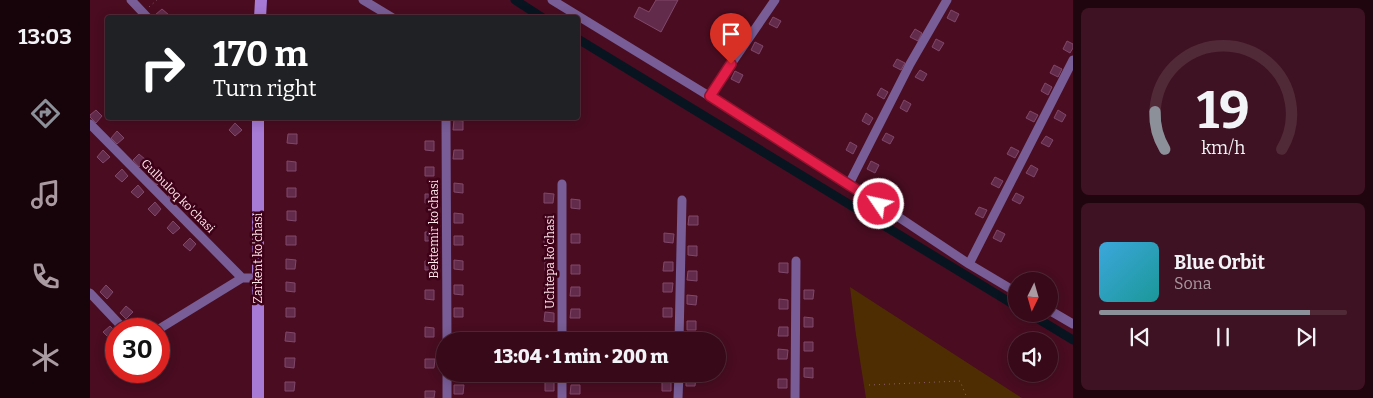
<!DOCTYPE html>
<meta charset="utf-8">
<style>
body{margin:0;font-family:Bitter,serif;background:#3e1222;color:#f1f3f6;height:100vh;display:flex;flex-direction:column;font-size:19px;white-space:nowrap}
*{box-sizing:border-box;margin:0}
p{font-size:16px;color:#aa9aa2}
.icon{flex:none;width:28px;height:28px;fill:none;stroke:currentColor;stroke-width:2;stroke-linecap:round;stroke-linejoin:round}
.map{position:relative;flex:1;overflow:hidden}
.sheet{display:flex;flex-direction:column;gap:8px;padding:8px;background:#1e050e;width:300px}
.sheet>*{flex:none}
.guide{position:absolute;left:15px;top:15px;width:475px;height:105px;border-radius:5px;box-shadow:0 2px 12px #0003,0 0 0 1px #512a38;background:#202124;color:#fff;overflow:hidden}
.needle{width:32px;rotate:185deg}
.buttons{position:absolute;left:918px;top:272px;display:grid;gap:10px}
.buttons a{display:grid;place-items:center;width:50px;height:50px;border-radius:50%;background:#370919;box-shadow:0 2px 12px #0003,0 0 0 1px #512a38;font-size:25px}
.speed{position:absolute;left:15px;top:318px;display:flex;gap:10px;font-size:25px;font-weight:700;text-align:center}
.speed>*{display:grid;place-content:center;width:65px;height:65px;border-radius:50%;background:#370919;box-shadow:0 2px 12px #0003,0 0 0 1px #512a38;line-height:1}
.speed .limit{border:8px solid #d22;background:#fff;color:#111}
.pin{position:absolute;display:grid;place-items:center;width:42px;height:42px;color:#fff;margin:-51px -21px;border-radius:50% 50% 50% 0;rotate:-45deg;box-shadow:0 0 5px #0007}
.pin .icon{rotate:45deg}
.me{position:absolute;width:55px;margin:-28px;rotate:304deg;stroke-linejoin:round;filter:drop-shadow(0 0 4px #0008)}
.turn{display:flex;align-items:center;gap:18px;height:105px;padding:0 25px;font-size:22px}
.turn .icon{width:65px;height:65px;stroke-width:2.5}
.turn b{display:block;font-size:35px;line-height:42px}
.sheet .widget{flex:1;display:flex;flex-direction:column;justify-content:center;gap:8px;min-width:0;padding:0 18px;border-radius:8px;background:#3e1222}
.sheet .dial{align-items:center;gap:0}
.dial svg{height:130px;overflow:visible;fill:none;stroke:#512a38;stroke-width:7;stroke-linecap:round;text-anchor:middle}
.dial text{fill:#f1f3f6;stroke:none}
.song{display:flex;align-items:center;gap:15px}
.cover{width:60px;height:60px;border-radius:8px;background:linear-gradient(135deg,hsl(200 70% 55%),hsl(180 70% 35%))}
.played{height:5px;border-radius:2px;background:linear-gradient(90deg,#8c9099 85%,#512a38 85%)}
.keys{display:flex;justify-content:space-around;direction:ltr}
.trip{position:absolute;left:346px;top:332px;width:290px;height:50px;border-radius:25px;background:#370919;box-shadow:0 2px 12px #0003,0 0 0 1px #512a38;font-weight:800;line-height:50px;text-align:center}
main{display:flex;flex:1;min-height:0}
.tabs{display:flex;flex-direction:column;width:90px;justify-content:space-around;align-items:center;background:#16040a;color:#aa9aa2}
.tabs .icon{width:35px;height:35px}
.tabs .current{color:#8c9099}
.tabs b{font-size:22px;color:#f1f3f6}
.map>svg:first-child{display:block}
.green{fill:#4f2d02}
.lines{fill:none;stroke-linecap:round;stroke-linejoin:round}
.canal{stroke:#081520;stroke-width:9}
.building{fill:#622b4c;stroke:#82486a}
.path{stroke:#8c5d6c;stroke-width:1;stroke-dasharray:1 4;stroke-linecap:butt}
.minor{stroke:#785d96;stroke-width:9}
.secondary{stroke:#a67ad5;stroke-width:12}
.route-casing{stroke:#92132f;stroke-width:12}
.route{stroke:#e11d48;stroke-width:9}
.labels{text-anchor:middle;dominant-baseline:central;stroke-width:5;stroke-linejoin:round;paint-order:stroke}
.street-label{font-size:12px;fill:#fee5ea;stroke:#3d0118}
</style>
<main>
<nav class="tabs">
<b>13:03</b>
<svg class="icon current" aria-label="directions" viewBox="0 0 24 24"><path d="M12 3l9 9-9 9-9-9zM9 14v-3h6M13 9l2 2-2 2"/></svg>
<svg class="icon" aria-label="music" viewBox="0 0 24 24"><path d="M9 18V5l10-2v13"/><circle cx="6" cy="18" r="3"/><circle cx="16" cy="16" r="3"/></svg>
<svg class="icon" aria-label="phone" viewBox="0 0 24 24"><path d="M5 4h4l2 5-3 2q2 4 5 5l2-3 5 2v4C11 20 4 13 5 4z"/></svg>
<svg class="icon" aria-label="climate" viewBox="0 0 24 24"><path d="M12 3v18M4 7l16 10M4 17L20 7"/></svg>
</nav>
<div class="map">
<svg width="983" height="398" viewBox="0 0 983 398">
<rect width="100%" height="100%" fill="#490c21"/>
<path class="green" d="M760,287L932,398H776L766,335Z"/>
<g class="lines">
<path class="canal" d="M425,0L453,18
M488,39L926,306
M940,314L983,340"/>
</g>
<path class="building" d="M566,0H588L571,32L544,17L549,7L559,12Z
M72,9L79,15L76,18H68L65,15Z
M861,10L869,14L865,22L857,18Z
M683,17L691,21L687,28L679,24Z
M825,29L832,33L828,41L820,37Z
M846,39L854,43L849,51L842,47Z
M977,41L983,44V48L980,53L973,49Z
M665,42L673,46L669,54L661,50Z
M807,59L815,63L811,70L803,66Z
M964,65L972,69L968,77L960,73Z
M830,70L837,74L833,81L825,77Z
M645,71L653,75L649,83L641,79Z
M955,83L962,87L958,95L951,91Z
M791,88L798,92L794,99L787,95Z
M814,100L821,104L817,112L810,108Z
M6,110L12,116L6,123L0,117V115Z
M968,110L976,115L972,122L964,118Z
M940,111L948,115L944,122L936,118Z
M776,113L783,118L779,125L772,121Z
M364,120L373,121V130H363Z
M145,123L152,130L145,136L139,130Z
M27,131L34,138L27,144L21,138Z
M796,133L804,137L800,144L792,140Z
M198,134H207V144L197,143Z
M956,136L963,140L959,147L951,143Z
M335,141H344V151L335,150Z
M760,142L767,146L763,154L756,150Z
M921,147L929,151L925,158L917,154Z
M13,150L20,157L13,163L7,157Z
M364,150H373V159H363Z
M49,154L56,160L49,167L43,160Z
M197,161L206,162V171H197Z
M781,161L789,165L785,173L777,169Z
M941,165L948,169L944,177L936,173Z
M335,167H344V176H335Z
M32,169L38,176L32,182L25,176Z
M67,172L74,178L67,185L61,178Z
M905,177L913,181L909,188L901,184Z
M364,183L373,184V193L364,192Z
M48,185L54,192L48,198L41,192Z
M197,188H206V197H197Z
M84,189L91,196L84,202L78,196Z
M454,193L464,194L463,203H454Z
M926,193L934,197L930,204L922,200Z
M335,194H344V203H335Z
M481,199L490,200V209L481,208Z
M65,202L71,209L65,216L58,209Z
M889,207L897,210L893,218L885,214Z
M197,211H206V221L197,220Z
M364,213L373,214V223H364Z
M599,216H608V225H598Z
M83,221L90,228L83,234L77,228Z
M907,230L915,234L911,242L903,238Z
M335,232H344V241H335Z
M574,233L584,234L583,243L574,242Z
M481,234H490V243H481Z
M196,236H206V245H196Z
M364,236H373V245H364Z
M454,236L464,237L463,246H454Z
M100,238L106,244L100,251L93,245Z
M598,246H607V256L598,255Z
M196,259L206,260L205,269H196Z
M364,260L373,261V270L364,269Z
M335,261H344V270H335Z
M455,262H464V271H455Z
M574,262H583V271H573Z
M689,263H698V273L689,272Z
M481,265H490V274H481Z
M598,271H607V281L597,280Z
M196,282L205,283V292L196,291Z
M573,283H583L582,292H573Z
M16,285L23,292L17,299L10,292Z
M364,285H373V295L364,294Z
M455,285L464,286V295H454Z
M481,287H490V296H480Z
M335,290H344V300L335,299Z
M714,290H724L723,299H714Z
M597,295L607,296L606,305L597,304Z
M689,299L698,300V309H689Z
M36,306L43,312L36,319L30,313Z
M196,308H205V317H196Z
M364,308H373V317H364Z
M573,308H582V317H573Z
M481,309H490V318H480Z
M455,312L464,313V322L454,321Z
M714,317L723,318V327H714Z
M597,321H606V330H597Z
M20,326L26,332L20,339L13,332Z
M335,327L344,328V337H335Z
M689,327H698V336H688Z
M196,332L205,333V342L195,341Z
M573,332L582,333V341H573Z
M364,334H373V341H364Z
M455,334L464,335V341H454Z
M714,342H723V351H714Z
M688,349L698,350L697,359H688Z
M195,358H205L204,368L195,367Z
M335,359H345L344,368H335Z
M714,368H723V378L714,377Z
M596,377H606L605,386H596Z
M688,379H697V388H688Z
M572,381L581,382V391H572Z
M195,382H205L204,391H195Z
M455,382H464V391H455Z
M364,385H374L373,394H364Z
M481,385H490V394H480Z
M335,391H345L344,398H335Z"/>
<g class="lines">
<path class="path" d="M59,7L67,0
M779,385L870,381L877,398"/>
<path class="minor" d="M41,0L58,18
M273,0L303,18
M462,0L619,96L759,184L879,264L926,292
M619,96L685,0
M356,118L357,341
M0,124L152,278H161
M759,184L820,64L857,0
M879,264L983,60
M0,293L34,329
M959,310L983,324
M69,329L152,278
M472,341V184
M589,341L592,200
M357,374V398
M472,398V374
M588,398L589,374
M705,398L706,261"/>
<path class="secondary" d="M170,18L171,0
M168,118V398"/>
</g>
<g class="lines">
<defs>
<path id="route" d="M641,64L620,96L789,204"/>
</defs>
<use href="#route" class="route-casing"/>
<use href="#route" class="route"/>
</g>
<g class="labels">
<g class="street-label">
<text transform="translate(88 196) rotate(45)">Gulbuloq ko'chasi</text>
<text transform="translate(344 229) rotate(-90)">Bektemir ko'chasi</text>
<text transform="translate(168 258) rotate(-90)">Zarkent ko'chasi</text>
<text transform="translate(460 262) rotate(-90)">Uchtepa ko'chasi</text>
</g>
</g>
</svg>
<div class="buttons">
<a><svg class="needle" viewBox="-14 -14 28 28"><path d="M0-13l5 13h-10z" fill="#e53935"/><path d="M0 13l5-13h-10z" fill="#aa9aa2"/></svg></a>
<a><svg class="icon" aria-label="sound" viewBox="0 0 24 24"><path d="M4 9h4l5-4v14l-5-4H4zM17 9q2 3 0 6"/></svg></a>
</div>
<div class="speed"><div class="limit">30</div></div>
<div class="pin" style="left:641px;top:64px;background:#d93025"><svg class="icon" aria-label="arrive" viewBox="0 0 24 24"><path d="M6 21V4h12l-3 4 3 4H6"/></svg></div>
<svg class="me" style="left:789px;top:204px" viewBox="-20 -20 40 40"><circle r="17" fill="#e11d48" stroke="#fff" stroke-width="3"/><path d="M0-11L8 9 0 5-8 9z" fill="#fff"/></svg>
<div class="trip">13:04 · 1 min · 200 m</div>
<div class="guide">
<div class="turn"><svg class="icon" aria-label="right" viewBox="0 0 24 24"><path d="M7 20v-9h11M14 6l5 5-5 5"/></svg><div><b>170 m</b>Turn right</div></div>
</div>
</div>
<section class="sheet">
<div class="widget dial"><svg viewBox="0 0 100 80">
<path d="M14 69A42 42 0 1 1 86 69"/>
<path d="M14 69A42 42 0 0 1 8 46" stroke="#8c9099"/>
<text x="50" y="56" font-size="32" font-weight="700">19</text>
<text x="50" y="72" font-size="11">km/h</text>
</svg></div>
<div class="widget">
<div class="song"><i class="cover"></i><div><b>Blue Orbit</b><p>Sona</p></div></div>
<div class="played"></div>
<div class="keys"><svg class="icon" aria-label="previous" viewBox="0 0 24 24"><path d="M18 5L8 12l10 7zM5 5v14"/></svg><svg class="icon" aria-label="pause" viewBox="0 0 24 24"><path d="M8 5v14M16 5v14"/></svg><svg class="icon" aria-label="next" viewBox="0 0 24 24"><path d="M6 5l10 7-10 7zM19 5v14"/></svg></div>
</div>
</section>
</main>
